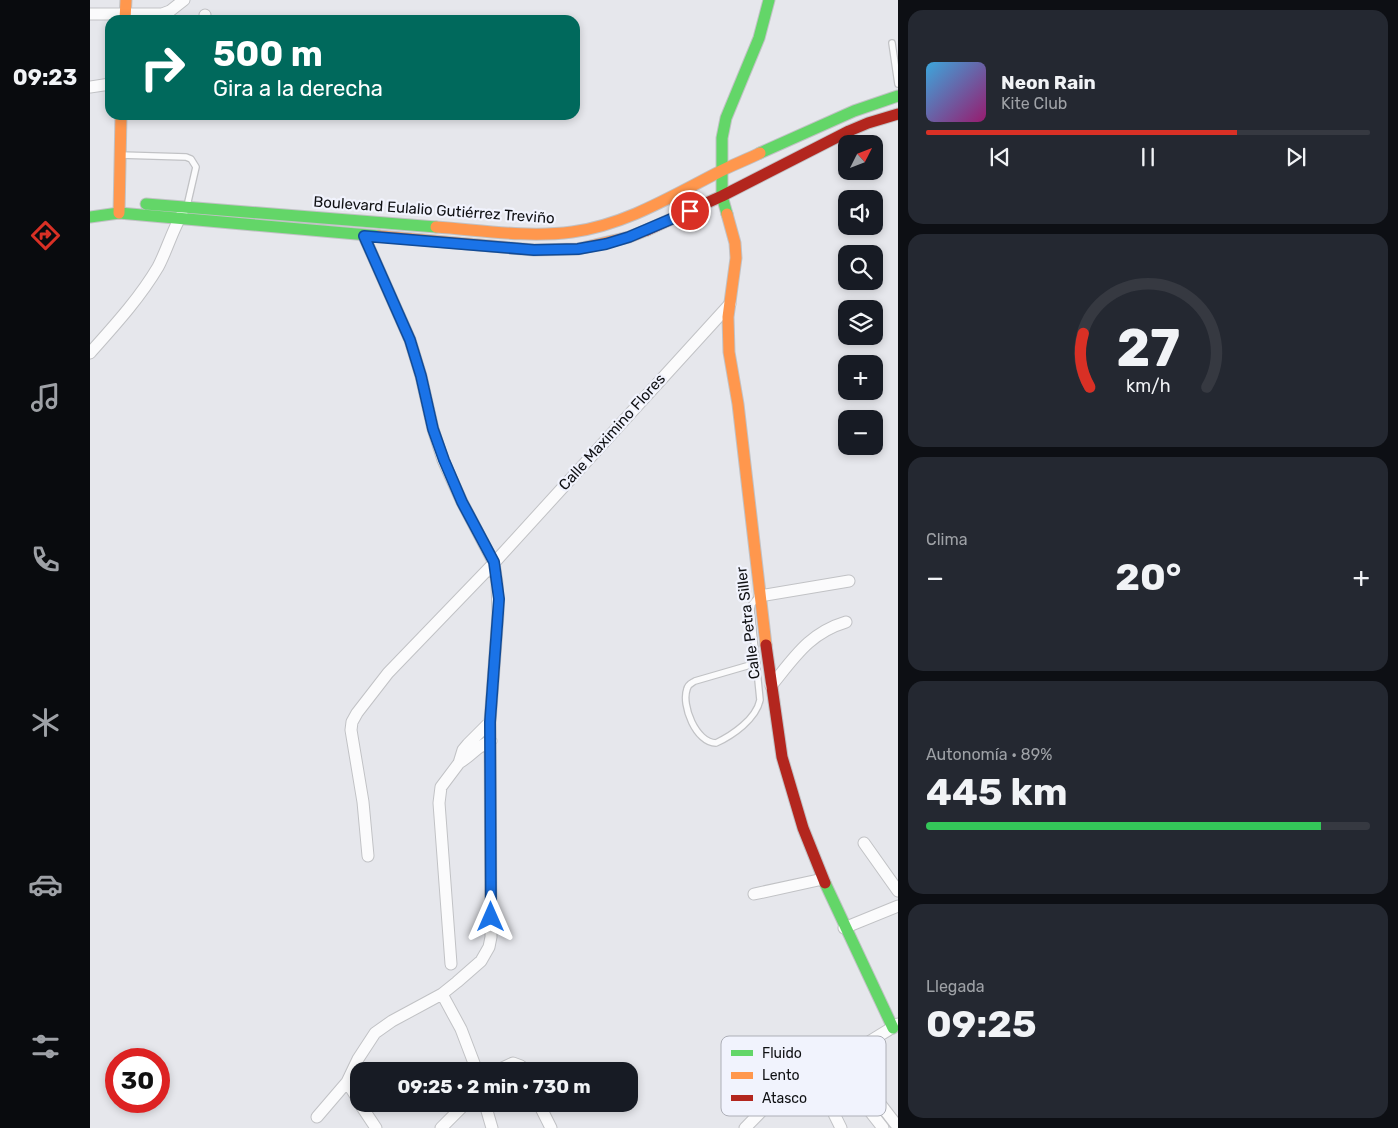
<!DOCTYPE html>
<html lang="es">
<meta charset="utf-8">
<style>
body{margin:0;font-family:Rubik,sans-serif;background:#242831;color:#f1f3f6;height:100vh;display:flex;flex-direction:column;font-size:19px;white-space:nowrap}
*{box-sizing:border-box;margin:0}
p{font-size:16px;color:#9ea1a6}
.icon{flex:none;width:28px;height:28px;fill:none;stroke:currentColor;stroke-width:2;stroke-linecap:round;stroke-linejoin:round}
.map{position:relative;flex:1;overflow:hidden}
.panel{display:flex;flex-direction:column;gap:10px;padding:10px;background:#0d0f14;width:500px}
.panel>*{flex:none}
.hud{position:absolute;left:15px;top:15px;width:475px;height:105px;border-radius:15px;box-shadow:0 2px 8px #0003;background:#00695c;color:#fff;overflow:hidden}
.needle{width:32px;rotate:48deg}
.fabs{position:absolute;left:748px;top:135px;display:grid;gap:10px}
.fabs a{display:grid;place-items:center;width:45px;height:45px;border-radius:10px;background:#171b24;box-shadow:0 2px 8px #0003;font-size:25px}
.speed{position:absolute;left:15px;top:1048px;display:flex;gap:10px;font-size:25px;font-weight:700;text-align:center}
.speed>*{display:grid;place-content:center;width:65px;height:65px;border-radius:50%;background:#171b24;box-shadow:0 2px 8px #0003;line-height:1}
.speed .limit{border:8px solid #d22;background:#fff;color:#111}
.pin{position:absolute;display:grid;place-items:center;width:42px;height:42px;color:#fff;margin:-21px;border:2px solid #fff;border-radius:50%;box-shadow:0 1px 5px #0007}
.me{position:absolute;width:55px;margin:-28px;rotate:0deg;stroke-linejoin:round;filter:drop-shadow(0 0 4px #0008)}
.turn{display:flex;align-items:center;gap:18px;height:105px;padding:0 25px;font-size:22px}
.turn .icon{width:65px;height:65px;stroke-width:2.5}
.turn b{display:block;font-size:35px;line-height:42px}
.big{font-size:38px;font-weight:700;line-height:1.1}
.panel .tile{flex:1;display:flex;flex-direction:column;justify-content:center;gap:8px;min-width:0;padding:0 18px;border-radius:15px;background:#242831}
.panel .dial{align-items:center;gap:0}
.dial svg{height:130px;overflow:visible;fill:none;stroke:#363941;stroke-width:7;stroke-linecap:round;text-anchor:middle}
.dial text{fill:#f1f3f6;stroke:none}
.song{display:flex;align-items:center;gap:15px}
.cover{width:60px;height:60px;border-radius:8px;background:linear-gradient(135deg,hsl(200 70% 55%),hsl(320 70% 35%))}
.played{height:5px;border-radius:2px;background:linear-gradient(90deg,#d93025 70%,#363941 70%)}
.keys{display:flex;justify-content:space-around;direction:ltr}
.heat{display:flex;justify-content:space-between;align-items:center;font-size:28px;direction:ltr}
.charge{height:8px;border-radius:4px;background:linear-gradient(90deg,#34c759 89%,#363941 0)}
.trip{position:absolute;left:260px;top:1062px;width:288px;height:50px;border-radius:15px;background:#171b24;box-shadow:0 2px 8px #0003;font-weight:700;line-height:50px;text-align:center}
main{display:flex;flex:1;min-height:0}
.menu{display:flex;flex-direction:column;width:90px;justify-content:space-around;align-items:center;background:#090b0e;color:#9ea1a6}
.menu .icon{width:35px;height:35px}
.menu .current{color:#d93025}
.menu b{font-size:22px;color:#f1f3f6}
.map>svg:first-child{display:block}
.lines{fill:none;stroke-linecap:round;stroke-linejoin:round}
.lane-casing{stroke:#c1c2c5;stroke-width:8}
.street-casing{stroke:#c1c2c5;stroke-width:13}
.fast-casing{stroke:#c1c2c5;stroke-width:13}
.slow-casing{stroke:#c1c2c5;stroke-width:13}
.jam-casing{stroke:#c1c2c5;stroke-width:13}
.lane{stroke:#fbfbfc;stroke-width:5.5}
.street{stroke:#fbfbfc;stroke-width:11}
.fast{stroke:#63d668;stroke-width:11}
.slow{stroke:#ff974d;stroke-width:11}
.jam{stroke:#b3261e;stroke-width:11}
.route-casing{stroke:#114b97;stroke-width:12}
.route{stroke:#1a73e8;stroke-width:9}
.labels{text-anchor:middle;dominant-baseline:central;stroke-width:4.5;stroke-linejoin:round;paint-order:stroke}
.street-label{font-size:15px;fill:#0f1013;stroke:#f1f3fd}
.key{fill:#f1f3fd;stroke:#adafb7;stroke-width:1}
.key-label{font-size:14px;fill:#0f1013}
</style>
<main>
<nav class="menu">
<b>09:23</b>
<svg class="icon current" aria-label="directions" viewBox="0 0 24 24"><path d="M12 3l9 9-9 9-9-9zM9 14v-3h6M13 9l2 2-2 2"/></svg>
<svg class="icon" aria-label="music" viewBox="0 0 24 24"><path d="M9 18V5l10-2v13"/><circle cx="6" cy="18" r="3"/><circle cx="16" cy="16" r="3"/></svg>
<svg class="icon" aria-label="phone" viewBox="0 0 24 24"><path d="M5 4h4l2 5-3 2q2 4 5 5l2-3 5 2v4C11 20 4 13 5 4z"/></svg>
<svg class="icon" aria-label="climate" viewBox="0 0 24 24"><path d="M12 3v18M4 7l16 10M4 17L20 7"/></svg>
<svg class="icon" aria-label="car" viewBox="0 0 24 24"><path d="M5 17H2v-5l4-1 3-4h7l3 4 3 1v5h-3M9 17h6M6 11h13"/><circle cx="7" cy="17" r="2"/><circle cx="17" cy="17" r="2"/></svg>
<svg class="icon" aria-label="filters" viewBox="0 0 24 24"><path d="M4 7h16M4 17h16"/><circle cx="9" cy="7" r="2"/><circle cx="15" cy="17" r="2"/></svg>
</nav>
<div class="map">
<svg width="808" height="1128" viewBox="0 0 808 1128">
<rect width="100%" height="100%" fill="#e6e7ec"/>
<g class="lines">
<defs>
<path id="lane" d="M802,43L808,84
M30,155L96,157L101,159L106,167L97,206
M667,663L605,681C602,683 598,684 597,689C591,705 606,743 626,743C643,735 666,719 670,700L661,610L662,604L668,597"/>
<path id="street" d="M0,14H72L80,11L94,0
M115,15V20
M0,87L20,84
M0,353C24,326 49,299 68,267C77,250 82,231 92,214
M670,596L759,581
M681,686C704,658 719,633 756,622
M369,763C381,756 388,745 401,741
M774,843L808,891
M278,856L273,802L261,730L262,722L267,713L298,673L404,563L640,304
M664,894L733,879
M754,928L808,906
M361,964L349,803L351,787L369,763L373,750L378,744L400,722
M352,994L371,1029L387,1071
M754,1057L808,1127
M743,1064L793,1128
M720,1065L751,1128
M406,1071L423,1063L431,1066L433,1071
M257,1082L269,1101
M270,1104L286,1128
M395,1104L402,1128
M449,1104L461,1128
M227,1117L257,1082L268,1059L285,1033L302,1021L352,994L367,982L391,961L399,947L401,937L400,722L408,614L407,583L404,563L372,502L353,460L343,429L331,376L320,340L274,236
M351,1128L375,1104
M655,1128L710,1072L720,1065L743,1064L808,1024"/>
<path id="fast" d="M670,153L764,111L808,96
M56,204L346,227
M637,214L632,196V138L636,118L669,38L679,0
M0,217L29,213L289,236
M735,883L803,1028"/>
<path id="slow" d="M35,20L36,0
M29,213L31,115
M637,214L645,243L646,258L638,317L639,352L648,404L676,645
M346,227C390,230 437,238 482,232C535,225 582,196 629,172C642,165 656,160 670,153
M289,236L444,250L488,249L539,237L557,230"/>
<path id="jam" d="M557,230L632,196L759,131L778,123L808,114
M676,645L692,757L713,828L735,883"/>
</defs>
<use href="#lane" class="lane-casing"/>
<use href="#street" class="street-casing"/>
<use href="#fast" class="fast-casing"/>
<use href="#slow" class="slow-casing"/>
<use href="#jam" class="jam-casing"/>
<use href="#lane" class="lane"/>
<use href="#street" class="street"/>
<use href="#fast" class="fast"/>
<use href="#slow" class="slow"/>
<use href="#jam" class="jam"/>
</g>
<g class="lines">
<defs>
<path id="route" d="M401,917L400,722L409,599L404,562L372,502L354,460L343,429L331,376L320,340L274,236L444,250L488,249L516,244L539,237L600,211"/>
</defs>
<use href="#route" class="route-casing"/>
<use href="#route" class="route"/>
</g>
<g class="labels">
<g class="street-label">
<text transform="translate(344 210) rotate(4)">Boulevard Eulalio Gutiérrez Treviño</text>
<text transform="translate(522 432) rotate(-48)">Calle Maximino Flores</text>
<text transform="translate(658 623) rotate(-97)">Calle Petra Siller</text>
</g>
</g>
<rect x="631" y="1036" width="165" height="80" rx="8" class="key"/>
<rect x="641" y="1050" width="22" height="6" fill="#63d668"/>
<rect x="641" y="1072" width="22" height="7" fill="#ff974d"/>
<rect x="641" y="1095" width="22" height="6" fill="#b3261e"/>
<g class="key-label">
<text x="672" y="1058">Fluido</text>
<text x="672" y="1080">Lento</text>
<text x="672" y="1103">Atasco</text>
</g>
</svg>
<div class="fabs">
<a><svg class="needle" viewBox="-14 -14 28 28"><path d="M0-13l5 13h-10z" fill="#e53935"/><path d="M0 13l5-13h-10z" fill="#9ea1a6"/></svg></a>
<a><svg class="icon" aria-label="sound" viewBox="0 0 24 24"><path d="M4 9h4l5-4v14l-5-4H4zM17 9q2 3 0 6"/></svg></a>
<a><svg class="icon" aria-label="search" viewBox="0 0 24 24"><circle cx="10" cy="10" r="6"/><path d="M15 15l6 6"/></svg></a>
<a><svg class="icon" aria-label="layers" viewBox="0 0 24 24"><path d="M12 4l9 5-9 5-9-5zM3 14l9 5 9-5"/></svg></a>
<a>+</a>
<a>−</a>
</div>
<div class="speed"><div class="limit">30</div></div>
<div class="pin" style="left:600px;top:211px;background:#d93025"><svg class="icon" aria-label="arrive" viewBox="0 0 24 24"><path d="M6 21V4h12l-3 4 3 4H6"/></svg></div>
<svg class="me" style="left:401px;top:917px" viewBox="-20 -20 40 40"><path d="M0-17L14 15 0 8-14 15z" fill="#1a73e8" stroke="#fff" stroke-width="4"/></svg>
<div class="trip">09:25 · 2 min · 730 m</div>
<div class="hud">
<div class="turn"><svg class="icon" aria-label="right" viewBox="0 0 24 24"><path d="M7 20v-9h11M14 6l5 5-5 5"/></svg><div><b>500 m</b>Gira a la derecha</div></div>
</div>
</div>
<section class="panel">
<div class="tile">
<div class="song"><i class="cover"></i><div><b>Neon Rain</b><p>Kite Club</p></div></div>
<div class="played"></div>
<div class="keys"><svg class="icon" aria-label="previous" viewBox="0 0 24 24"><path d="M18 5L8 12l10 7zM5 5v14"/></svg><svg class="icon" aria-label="pause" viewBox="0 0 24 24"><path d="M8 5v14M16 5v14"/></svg><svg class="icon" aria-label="next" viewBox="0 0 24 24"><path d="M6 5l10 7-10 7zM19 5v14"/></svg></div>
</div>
<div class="tile dial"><svg viewBox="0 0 100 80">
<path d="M14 69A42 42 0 1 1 86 69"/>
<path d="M14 69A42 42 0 0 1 10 36" stroke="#d93025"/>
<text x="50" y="56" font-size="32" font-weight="700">27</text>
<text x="50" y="72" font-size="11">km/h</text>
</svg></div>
<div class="tile"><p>Clima</p>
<div class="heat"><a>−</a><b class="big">20°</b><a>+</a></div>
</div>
<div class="tile"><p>Autonomía · 89%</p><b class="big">445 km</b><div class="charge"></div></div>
<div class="tile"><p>Llegada</p><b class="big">09:25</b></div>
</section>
</main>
